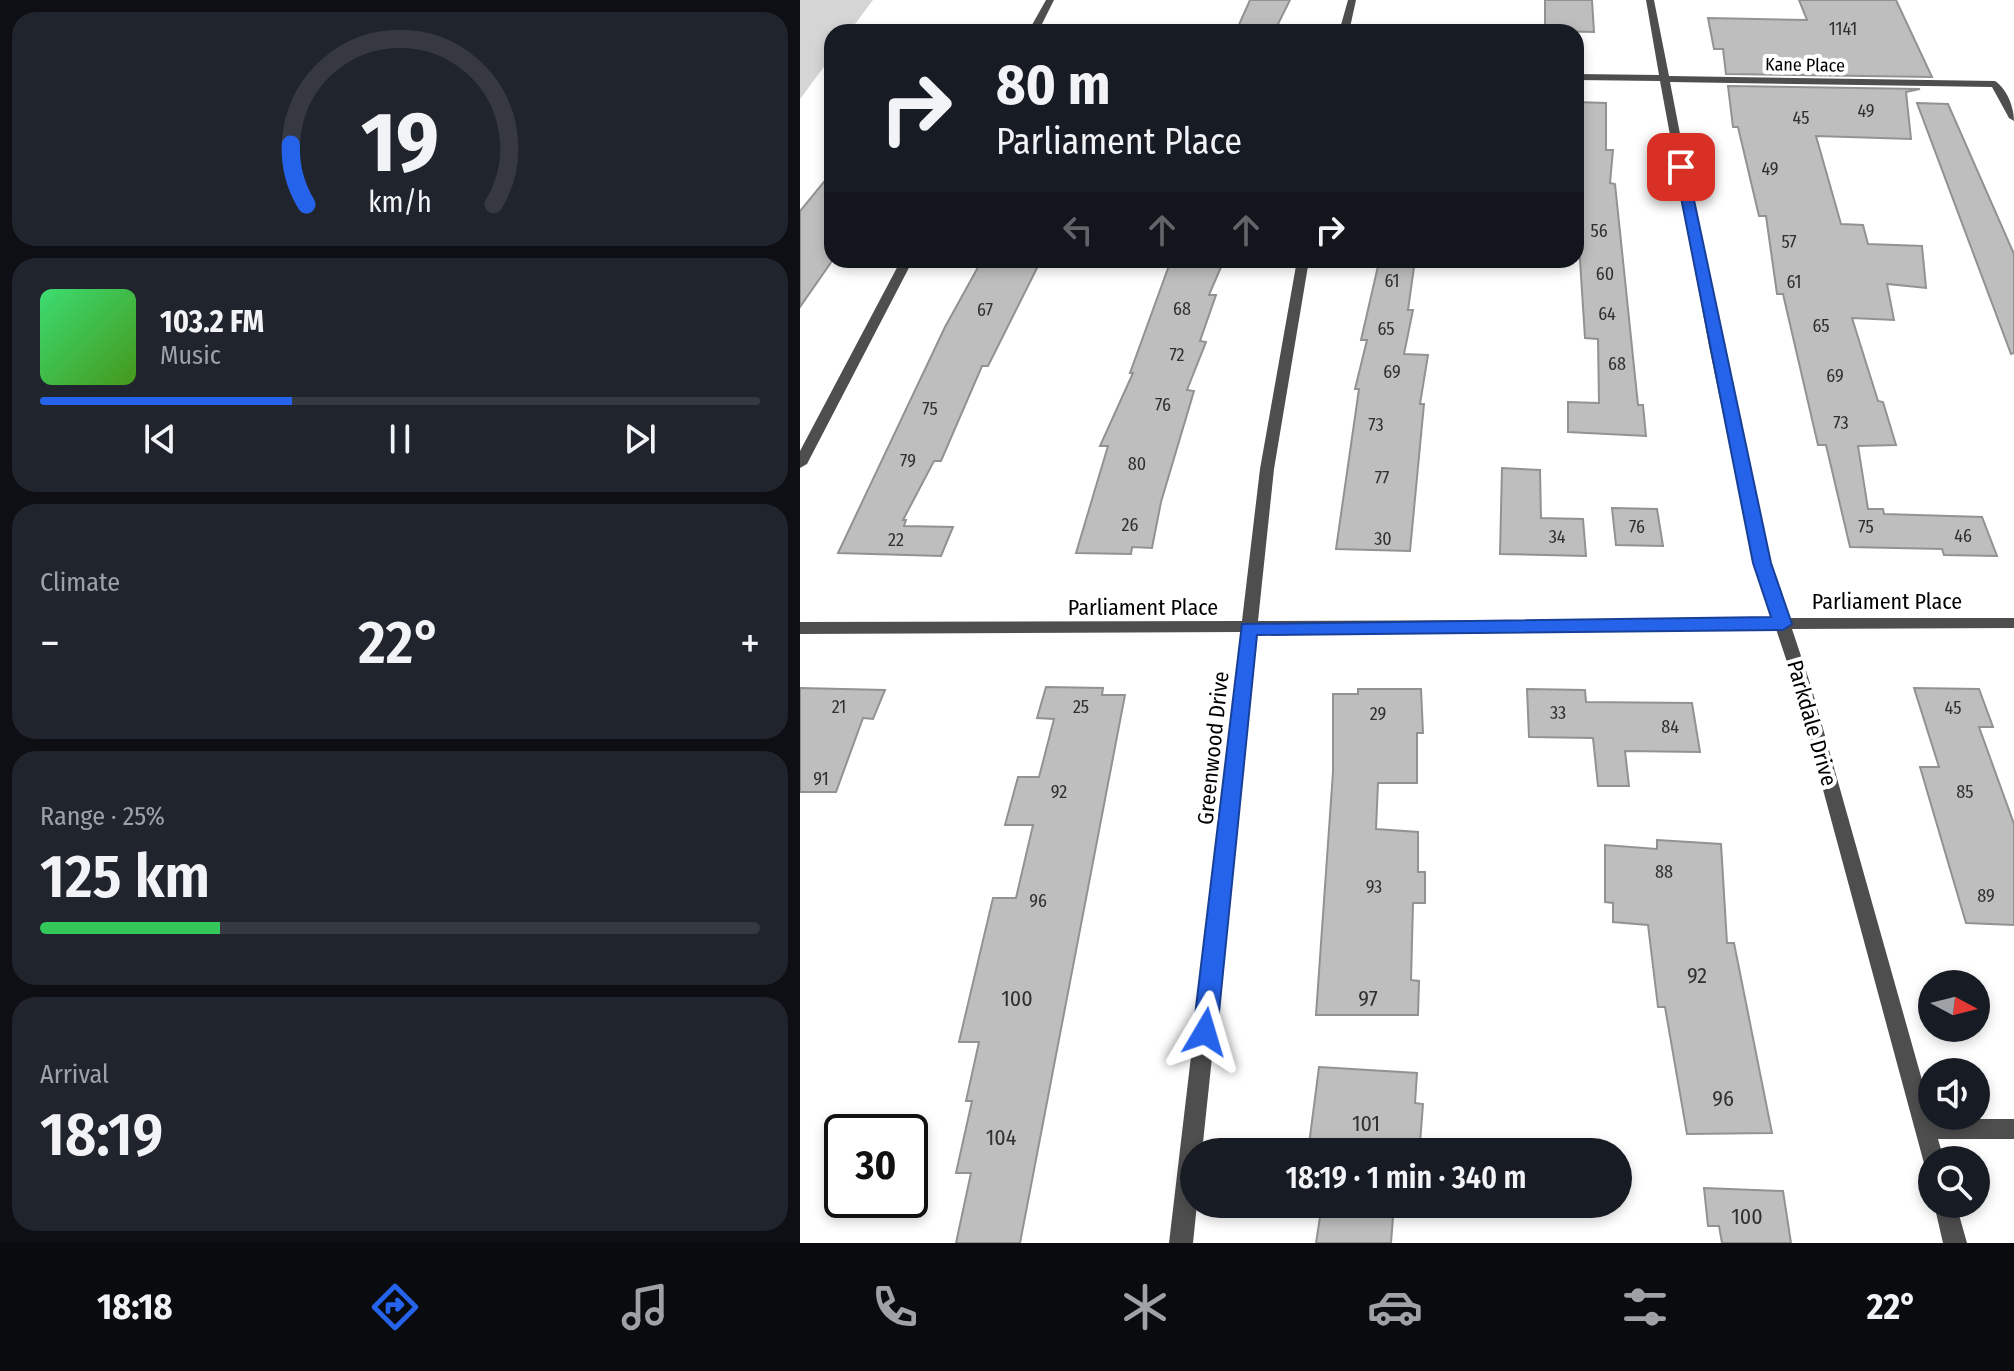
<!DOCTYPE html>
<meta charset="utf-8">
<style>
body{margin:0;font-family:"Fira Sans Condensed",sans-serif;background:#20242c;color:#f1f3f6;height:100vh;display:flex;flex-direction:column;font-size:30px;white-space:nowrap}
*{box-sizing:border-box;margin:0}
p{font-size:26px;color:#9ea1a6}
.icon{flex:none;width:44px;height:44px;fill:none;stroke:currentColor;stroke-width:2;stroke-linecap:round;stroke-linejoin:round}
.map{position:relative;flex:1;overflow:hidden}
.panel{display:flex;flex-direction:column;gap:12px;padding:12px;background:#0d0f14;width:800px}
.panel>*{flex:none}
.banner{position:absolute;left:24px;top:24px;width:760px;height:244px;border-radius:24px;box-shadow:0 4px 12px #0003;background:#171b24;color:#f1f3f6;overflow:hidden}
.needle{width:52px;rotate:97deg}
.buttons{position:absolute;left:1118px;top:970px;display:grid;gap:16px}
.buttons a{display:grid;place-items:center;width:72px;height:72px;border-radius:50%;background:#171b24;box-shadow:0 4px 12px #0003;font-size:40px}
.speed{position:absolute;left:24px;top:1114px;display:flex;gap:16px;font-size:40px;font-weight:700;text-align:center}
.speed>*{display:grid;place-content:center;width:104px;height:104px;border-radius:50%;background:#171b24;box-shadow:0 4px 12px #0003;line-height:1}
.speed .limit{border:4px solid #111;border-radius:12px;background:#fff;color:#111}
.pin{position:absolute;display:grid;place-items:center;width:68px;height:68px;color:#fff;margin:-34px;border-radius:16px;box-shadow:0 4px 12px #0006}
.me{position:absolute;width:88px;margin:-44px;rotate:7deg;stroke-linejoin:round;filter:drop-shadow(0 0 6px #0008)}
.turn{display:flex;align-items:center;gap:28px;height:168px;padding:0 40px;font-size:36px}
.turn .icon{width:104px;height:104px;stroke-width:2.5}
.turn b{display:block;font-size:56px;line-height:68px}
.lanes{display:flex;align-items:center;height:76px;padding:0 40px;background:#0003;justify-content:center;gap:40px;direction:ltr}
.lanes .off{opacity:.35}
.big{font-size:60px;font-weight:600;line-height:1.1}
.panel .card{flex:1;display:flex;flex-direction:column;justify-content:center;gap:12px;min-width:0;padding:0 28px;border-radius:24px;background:#20242c}
.panel .dial{align-items:center;gap:0}
.dial svg{height:208px;overflow:visible;fill:none;stroke:#363941;stroke-width:7;stroke-linecap:round;text-anchor:middle}
.dial text{fill:#f1f3f6;stroke:none}
.song{display:flex;align-items:center;gap:24px}
.cover{width:96px;height:96px;border-radius:12px;background:linear-gradient(135deg,hsl(140 70% 55%),hsl(100 70% 35%))}
.played{height:8px;border-radius:4px;background:linear-gradient(90deg,#2563eb 35%,#363941 35%)}
.keys{display:flex;justify-content:space-around;direction:ltr}
.heat{display:flex;justify-content:space-between;align-items:center;font-size:44px;direction:ltr}
.charge{height:12px;border-radius:6px;background:linear-gradient(90deg,#34c759 25%,#363941 0)}
.trip{position:absolute;left:380px;top:1138px;width:452px;height:80px;border-radius:40px;background:#171b24;box-shadow:0 4px 12px #0003;font-weight:600;line-height:80px;text-align:center}
.tab-bar{display:flex;height:128px;justify-content:space-around;align-items:center;background:#090b0e;color:#9ea1a6}
.tab-bar .icon{width:56px;height:56px}
.tab-bar .on{color:#2563eb}
.tab-bar b{font-size:36px;color:#f1f3f6}
main{display:flex;flex:1;min-height:0}
.map>svg:first-child{display:block}
.green{fill:#d5d5d5}
.building{fill:#bebebe;stroke:#929292;stroke-width:2}
.lines{fill:none;stroke-linecap:round;stroke-linejoin:round}
.street{fill:#4e4e4e;fill-rule:evenodd}
.route{fill:#2563eb;stroke:#184099;stroke-width:2}
.labels{text-anchor:middle;dominant-baseline:central;stroke-width:8;stroke-linejoin:round;paint-order:stroke}
.number-label{font-size:18px;fill:#303030}
.far-street-label{font-size:18px;fill:#000;stroke:#fff}
.street-label{font-size:22px;fill:#000;stroke:#fff}
.near-number-label{font-size:22px;fill:#303030}
</style>
<main>
<section class="panel">
<div class="card dial"><svg viewBox="0 0 100 80">
<path d="M14 69A42 42 0 1 1 86 69"/>
<path d="M14 69A42 42 0 0 1 8 46" stroke="#2563eb"/>
<text x="50" y="56" font-size="32" font-weight="700">19</text>
<text x="50" y="72" font-size="11">km/h</text>
</svg></div>
<div class="card">
<div class="song"><i class="cover"></i><div><b>103.2 FM</b><p>Music</p></div></div>
<div class="played"></div>
<div class="keys"><svg class="icon" aria-label="previous" viewBox="0 0 24 24"><path d="M18 5L8 12l10 7zM5 5v14"/></svg><svg class="icon" aria-label="pause" viewBox="0 0 24 24"><path d="M8 5v14M16 5v14"/></svg><svg class="icon" aria-label="next" viewBox="0 0 24 24"><path d="M6 5l10 7-10 7zM19 5v14"/></svg></div>
</div>
<div class="card"><p>Climate</p>
<div class="heat"><a>−</a><b class="big">22°</b><a>+</a></div>
</div>
<div class="card"><p>Range · 25%</p><b class="big">125 km</b><div class="charge"></div></div>
<div class="card"><p>Arrival</p><b class="big">18:19</b></div>
</section>
<div class="map">
<svg width="1214" height="1243" viewBox="0 0 1214 1243">
<rect width="100%" height="100%" fill="#fff"/>
<path class="green" d="M0,0H73L49,32H32V56L0,99Z"/>
<path class="building" d="M450,0H490L475,30L437,29Z
M745,0H792L794,32L745,31Z
M999,0H1096L1132,77L926,74L923,49H914L908,18L1007,20Z
M928,86L1120,89L1106,92L1111,139L1016,136L1041,224L1063,225L1068,244L1122,246L1126,288L1087,284L1094,320L1052,318L1078,401L1083,402L1096,445L1058,446L1068,509H1083L1084,514L1182,517L1197,556L1144,555L1142,549L1050,547L1026,445H1018L983,294H977L966,216H959L938,127H933Z
M776,102L806,103V150H813L810,183L815,184L838,405H843L846,436L768,432V402L799,403L798,339L785,338L778,229Z
M1117,103L1148,104L1214,254V353L1211,354Z
M32,172V261L0,307V211Z
M182,260H241L188,366H182L141,461H134L103,520H106L104,526L153,527L141,556L38,553L145,327Z
M371,260H424L409,295H416L400,341L406,342L387,390L394,391L361,502L352,548L332,547L331,554L276,553L308,446H300L333,373H330Z
M578,266L614,267L608,310H613L604,354L628,355L620,404H624L610,551L536,549L559,389H555L567,340H561Z
M702,468L740,470L741,518L783,519L786,556L700,554Z
M812,508L857,509L863,546L816,545Z
M246,687L303,688L302,695H325L220,1243H156L171,1173H156L172,1101H166L179,1042H159L193,898H216L233,825H205L218,777H239L254,719L237,718Z
M0,688L85,690L73,719L63,718L36,792H0Z
M1114,688L1179,689L1193,727H1179L1214,824V925L1166,923L1120,767H1139Z
M558,689H621L623,733H617V783H578L576,829L618,832V872H625V903H613L611,980L619,981L618,1015H516L533,772V694H558Z
M727,689L785,690L786,702L892,703L900,752L825,751L829,786H798L793,738L729,737Z
M857,840L921,844L927,943H934L972,1133L887,1134L865,1007H858L848,925L813,922V903L805,902V845L857,849Z
M519,1067L617,1073L615,1103L623,1104L620,1143L598,1142V1152H508Z
M904,1188L983,1191L991,1243H922L919,1226H908Z
M522,1204H594L591,1243H516Z"/>
<g class="lines">
<path class="street" d="M246,0H254L238,32H228Z
M548,0H556L549,32H539Z
M846,0H854L869,76L1195,81C1207,89 1214,107 1214,121L1209,118L1192,87L870,82L921,346L970,563L988,618H1214V628L992,629L1011,686L1133,1119H1214V1139H1138L1144,1160H1132V1170L1125,1167L995,686L976,629L457,632L402,1152H394V1204H397L393,1243H369L441,632L0,634V622L442,621L460,469L497,260H509L474,469L458,621L973,619L954,563L909,346L860,81L776,80V74L859,75Z
M101,260H113L7,464L0,468V451Z
M1134,1204H1156L1167,1243H1143Z"/>
</g>
<path class="route" d="M881,164L887,167L971,563L992,624L983,630L457,635L417,1032L413,1039L405,1042L397,1039L393,1032L442,624L971,617L953,563L875,167Z"/>
<g class="labels">
<g class="number-label">
<text x="1043" y="29">1141</text>
<text x="1066" y="111">49</text>
<text x="1001" y="118">45</text>
<text x="970" y="169">49</text>
<text x="799" y="231">56</text>
<text x="989" y="242">57</text>
<text x="805" y="274">60</text>
<text x="592" y="281">61</text>
<text x="994" y="282">61</text>
<text x="382" y="309">68</text>
<text x="185" y="310">67</text>
<text x="807" y="314">64</text>
<text x="1021" y="326">65</text>
<text x="586" y="329">65</text>
<text x="377" y="355">72</text>
<text x="817" y="364">68</text>
<text x="592" y="372">69</text>
<text x="1035" y="376">69</text>
<text x="363" y="405">76</text>
<text x="130" y="409">75</text>
<text x="1041" y="423">73</text>
<text x="576" y="425">73</text>
<text x="108" y="461">79</text>
<text x="337" y="464">80</text>
<text x="582" y="478">77</text>
<text x="330" y="525">26</text>
<text x="837" y="527">76</text>
<text x="1066" y="527">75</text>
<text x="1163" y="536">46</text>
<text x="757" y="537">34</text>
<text x="583" y="539">30</text>
<text x="96" y="540">22</text>
<text x="39" y="707">21</text>
<text x="281" y="707">25</text>
<text x="1153" y="708">45</text>
<text x="758" y="713">33</text>
<text x="578" y="714">29</text>
<text x="870" y="727">84</text>
<text x="21" y="779">91</text>
<text x="259" y="792">92</text>
<text x="1165" y="792">85</text>
<text x="864" y="872">88</text>
<text x="574" y="887">93</text>
<text x="1186" y="896">89</text>
<text x="238" y="901">96</text>
</g>
<g class="far-street-label">
<text transform="translate(1005 65) rotate(1)">Kane Place</text>
</g>
<g class="street-label">
<text x="1087" y="601">Parliament Place</text>
<text x="343" y="607">Parliament Place</text>
<text transform="translate(1012 723) rotate(74)">Parkdale Drive</text>
<text transform="translate(413 748) rotate(-84)">Greenwood Drive</text>
</g>
<g class="near-number-label">
<text x="897" y="975">92</text>
<text x="217" y="998">100</text>
<text x="568" y="998">97</text>
<text x="923" y="1098">96</text>
<text x="566" y="1123">101</text>
<text x="201" y="1137">104</text>
<text x="947" y="1216">100</text>
</g>
</g>
</svg>
<div class="buttons">
<a><svg class="needle" viewBox="-14 -14 28 28"><path d="M0-13l5 13h-10z" fill="#e53935"/><path d="M0 13l5-13h-10z" fill="#9ea1a6"/></svg></a>
<a><svg class="icon" aria-label="sound" viewBox="0 0 24 24"><path d="M4 9h4l5-4v14l-5-4H4zM17 9q2 3 0 6"/></svg></a>
<a><svg class="icon" aria-label="search" viewBox="0 0 24 24"><circle cx="10" cy="10" r="6"/><path d="M15 15l6 6"/></svg></a>
</div>
<div class="speed"><div class="limit">30</div></div>
<div class="pin" style="left:881px;top:167px;background:#d93025"><svg class="icon" aria-label="arrive" viewBox="0 0 24 24"><path d="M6 21V4h12l-3 4 3 4H6"/></svg></div>
<svg class="me" style="left:405px;top:1032px" viewBox="-20 -20 40 40"><path d="M0-17L14 15 0 8-14 15z" fill="#2563eb" stroke="#fff" stroke-width="4"/></svg>
<div class="trip">18:19 · 1 min · 340 m</div>
<div class="banner">
<div class="turn"><svg class="icon" aria-label="right" viewBox="0 0 24 24"><path d="M7 20v-9h11M14 6l5 5-5 5"/></svg><div><b>80 m</b>Parliament Place</div></div>
<div class="lanes"><svg class="icon off" aria-label="left" viewBox="0 0 24 24"><path d="M17 20v-9H6M10 6l-5 5 5 5"/></svg><svg class="icon off" aria-label="ahead" viewBox="0 0 24 24"><path d="M12 20V5M6 11l6-6 6 6"/></svg><svg class="icon off" aria-label="ahead" viewBox="0 0 24 24"><path d="M12 20V5M6 11l6-6 6 6"/></svg><svg class="icon" aria-label="right" viewBox="0 0 24 24"><path d="M7 20v-9h11M14 6l5 5-5 5"/></svg></div>
</div>
</div>
</main>
<nav class="tab-bar">
<b>18:18</b>
<svg class="icon on" aria-label="directions" viewBox="0 0 24 24"><path d="M12 3l9 9-9 9-9-9zM9 14v-3h6M13 9l2 2-2 2"/></svg>
<svg class="icon" aria-label="music" viewBox="0 0 24 24"><path d="M9 18V5l10-2v13"/><circle cx="6" cy="18" r="3"/><circle cx="16" cy="16" r="3"/></svg>
<svg class="icon" aria-label="phone" viewBox="0 0 24 24"><path d="M5 4h4l2 5-3 2q2 4 5 5l2-3 5 2v4C11 20 4 13 5 4z"/></svg>
<svg class="icon" aria-label="climate" viewBox="0 0 24 24"><path d="M12 3v18M4 7l16 10M4 17L20 7"/></svg>
<svg class="icon" aria-label="car" viewBox="0 0 24 24"><path d="M5 17H2v-5l4-1 3-4h7l3 4 3 1v5h-3M9 17h6M6 11h13"/><circle cx="7" cy="17" r="2"/><circle cx="17" cy="17" r="2"/></svg>
<svg class="icon" aria-label="filters" viewBox="0 0 24 24"><path d="M4 7h16M4 17h16"/><circle cx="9" cy="7" r="2"/><circle cx="15" cy="17" r="2"/></svg>
<b>22°</b>
</nav>
